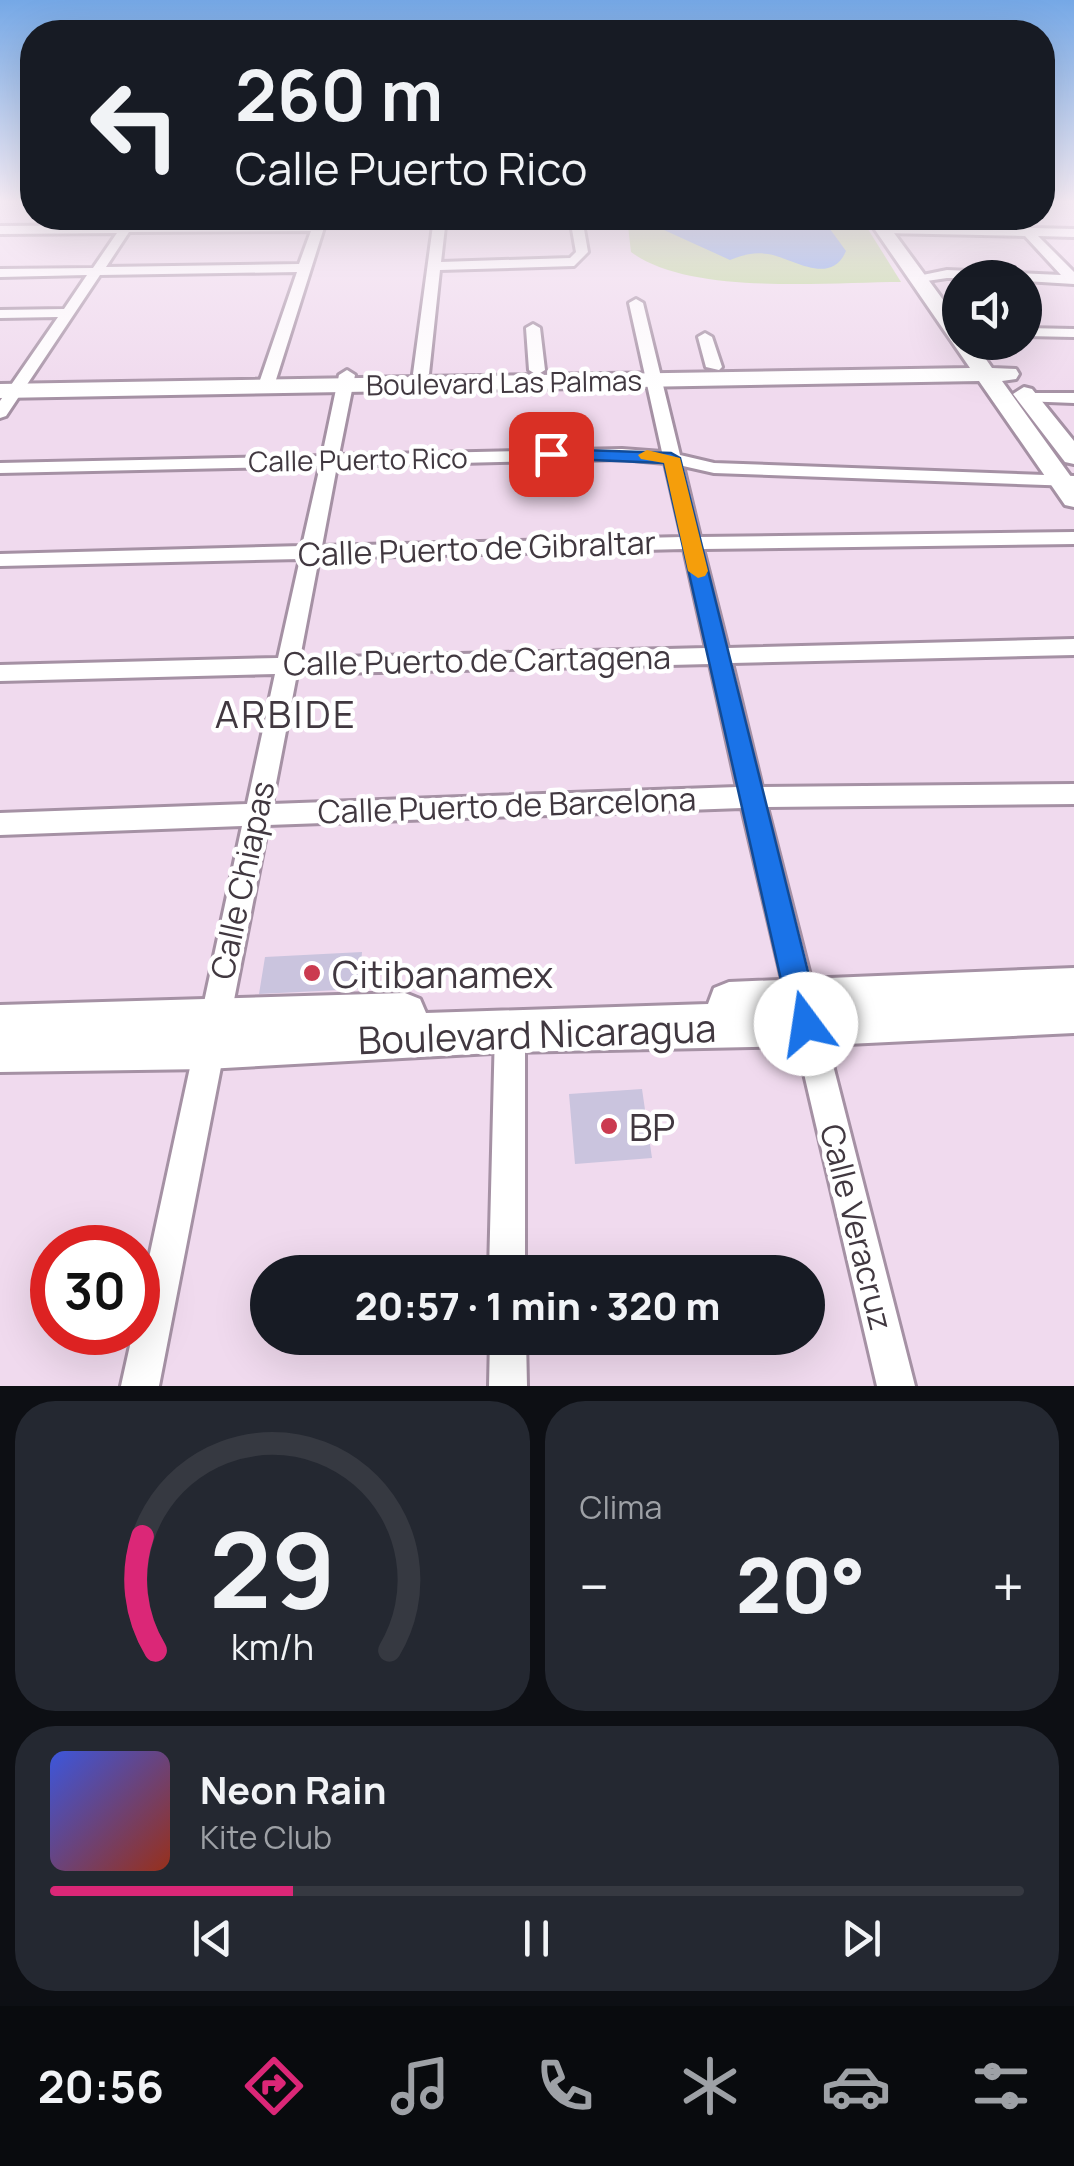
<!DOCTYPE html>
<html lang="es">
<meta charset="utf-8">
<style>
body{margin:0;font-family:Manrope,sans-serif;background:#242831;color:#f1f3f6;height:100vh;display:flex;flex-direction:column;font-size:38px;white-space:nowrap}
*{box-sizing:border-box;margin:0}
p{font-size:32px;color:#9ea1a6}
.icon{flex:none;width:55px;height:55px;fill:none;stroke:currentColor;stroke-width:2;stroke-linecap:round;stroke-linejoin:round}
.map{position:relative;height:1386px;overflow:hidden}
.side{display:flex;flex-direction:column;gap:15px;padding:15px;background:#0d0f14;flex:1}
.side>*{flex:none}
.guide{position:absolute;left:20px;top:20px;width:1035px;height:210px;border-radius:40px;box-shadow:0 10px 40px #0002;background:#171b24;color:#f1f3f6;overflow:hidden}
.controls{position:absolute;left:942px;top:260px;display:grid;gap:20px}
.controls a{display:grid;place-items:center;width:100px;height:100px;border-radius:50%;background:#171b24;box-shadow:0 10px 40px #0002;font-size:50px}
.speed{position:absolute;left:30px;top:1225px;display:flex;gap:20px;font-size:50px;font-weight:700;text-align:center}
.speed>*{display:grid;place-content:center;width:130px;height:130px;border-radius:50%;background:#171b24;box-shadow:0 10px 40px #0002;line-height:1}
.speed .limit{border:15px solid #d22;background:#fff;color:#111}
.pin{position:absolute;display:grid;place-items:center;width:85px;height:85px;color:#fff;margin:-42px;border-radius:20px;box-shadow:0 5px 15px #0006}
.me{position:absolute;width:110px;margin:-55px;rotate:346deg;stroke-linejoin:round;filter:drop-shadow(0 0 8px #0008)}
.turn{display:flex;align-items:center;gap:35px;height:210px;padding:0 50px;font-size:45px}
.turn .icon{width:130px;height:130px;stroke-width:2.5}
.turn b{display:block;font-size:70px;line-height:85px}
.big{font-size:75px;font-weight:800;line-height:1.1}
.side .tile{flex:1;display:flex;flex-direction:column;justify-content:center;gap:15px;min-width:0;padding:0 35px;border-radius:40px;background:#242831}
.side .dial{align-items:center;gap:0}
.dial svg{height:260px;overflow:visible;fill:none;stroke:#363941;stroke-width:7;stroke-linecap:round;text-anchor:middle}
.dial text{fill:#f1f3f6;stroke:none}
.song{display:flex;align-items:center;gap:30px}
.cover{width:120px;height:120px;border-radius:15px;background:linear-gradient(135deg,hsl(230 70% 55%),hsl(10 70% 35%))}
.played{height:10px;border-radius:5px;background:linear-gradient(90deg,#db2777 25%,#363941 25%)}
.keys{display:flex;justify-content:space-around;direction:ltr}
.heat{display:flex;justify-content:space-between;align-items:center;font-size:55px;direction:ltr}
.side .tiles{flex:1;display:grid;gap:15px;grid-template-columns:1fr 1fr}
.tile:last-child{grid-column:span 2}
.trip{position:absolute;left:250px;top:1255px;width:575px;height:100px;border-radius:50px;background:#171b24;box-shadow:0 10px 40px #0002;font-weight:800;line-height:100px;text-align:center}
.tabs{display:flex;height:160px;justify-content:space-around;align-items:center;background:#090b0e;color:#9ea1a6}
.tabs .icon{width:70px;height:70px}
.tabs .on{color:#db2777}
.tabs b{font-size:45px;color:#f1f3f6}
.map>svg:first-child{display:block}
.green{fill:#b6d38e}
.water{fill:#6895e3}
.building{fill:#cac4de}
.lines{fill:none;stroke-linecap:round;stroke-linejoin:round}
.street-casing{stroke:#a591a4;stroke-width:6}
.secondary-casing{stroke:#a591a4;stroke-width:6}
.street{fill:#fff;fill-rule:evenodd}
.secondary{fill:#fff;fill-rule:evenodd}
.route{fill:#1a73e8;stroke:#114b97;stroke-width:2.5}
.slow{fill:#f59e0b}
.poi-dot{fill:#cb3b50;stroke:#fff;stroke-width:4}
.labels{text-anchor:middle;dominant-baseline:central;stroke-width:9;stroke-linejoin:round;paint-order:stroke}
.far-street-label{font-size:28px;fill:#413840;stroke:#fff}
.street-label{font-size:32px;fill:#413840;stroke:#fff}
.quarter-label{font-size:38px;letter-spacing:2.5px;fill:#413840;stroke:#fff}
.near-poi-label{font-size:38px;fill:#413840;stroke:#fff;text-anchor:start}
.near-street-label{font-size:38px;fill:#413840;stroke:#fff}
</style>
<div class="map">
<svg width="1074" height="1386" viewBox="0 0 1074 1386">
<rect width="100%" height="100%" fill="#f0daee"/>
<path class="green" d="M627,218H861L901,282C828,282 690,296 631,252Z"/>
<path class="water" d="M660,218H709L752,229L755,227L748,218H822L846,251C831,287 792,258 768,254C753,252 743,255 730,260L664,230Z"/>
<path class="building" d="M362,952L359,989L259,994L265,957Z
M642,1089L652,1158L575,1164L569,1094Z"/>
<g class="lines">
<defs>
<path id="street" d="M130,218L136,222L134,225L313,223L315,218H327L274,386L266,391L258,386L297,272L100,275L6,416L0,418V401L58,317L0,318V310L64,309L87,275L0,277V269L93,268L117,233L0,234V226L122,225ZM311,231L299,264L106,267L129,232Z
M434,218H446L441,262L570,258L576,252L570,218H582L588,252L574,266L440,270L429,374L421,379L413,374Z
M1024,224L1031,228L1074,229V237L1038,236L1074,272V284L1025,281V278H947L913,283V277L947,270L1061,275L1025,236L884,233L878,229L884,225L1018,228Z
M636,299L643,303L680,455L714,463L1074,476V486L714,473L683,466L700,537L1074,532V544L703,549L728,648L1074,639V655L732,663L762,787L1074,784V804L767,807L915,1386H877L742,808L268,825L159,1386H121L133,1332H138V1309L242,826L0,835V813L247,804L275,674L0,681V665L278,658L300,559L0,566V554L302,546L320,466L0,473V463L322,456L339,375L347,370L355,375L339,455L622,449L662,452L629,303ZM622,459L665,463L682,537L322,546L337,466ZM684,549L706,648L300,658L319,558ZM710,664L737,787L272,804L297,674Z
M533,324L540,328L545,370L537,375L529,370L526,328Z
M1025,328L1074,329V337L1025,336Z
M705,333L712,337L722,367L719,370L706,367L698,337Z
M1028,393H1074V403L1022,401L1020,398Z
M510,1015L521,1019L525,1030V1272H489L495,1030L499,1019Z
M490,1338H526L527,1386H489Z"/>
<path id="secondary" d="M867,218H883L960,323V342H974L992,368L1016,369L1019,374L1016,379L1002,381L1074,481V507L1065,505L979,381L0,398V384L970,368Z
M1024,387L1032,389L1074,441V464L1065,462L1013,394Z
M1074,968V1033L806,1046L510,1052L207,1069L0,1072V1005L405,993L420,999L426,1013L708,1004L714,988L729,982Z"/>
</defs>
<use href="#street" class="street-casing"/>
<use href="#secondary" class="secondary-casing"/>
<use href="#street" class="street"/>
<use href="#secondary" class="secondary"/>
</g>
<linearGradient id="sky" x2="0" y2="1"><stop stop-color="#75a8e6"/><stop offset="0.51" stop-color="#f8eef7"/><stop offset="1" stop-color="#f8eef7" stop-opacity="0"/></linearGradient>
<rect width="1074" height="395" fill="url(#sky)"/>
<path class="route" d="M551,449L671,453L680,458L821,1024L817,1035L806,1039L795,1035L791,1024L664,463L545,458V451Z"/>
<path class="slow" d="M647,450L680,458L708,571L705,576L698,578L688,571L664,463L641,459L638,455Z"/>
<g class="poi-dot">
<circle cx="312" cy="973" r="10"/>
<circle cx="609" cy="1126" r="10"/>
</g>
<g class="labels">
<g class="far-street-label">
<text transform="translate(504 382) rotate(-1)">Boulevard Las Palmas</text>
<text transform="translate(358 459) rotate(-1)">Calle Puerto Rico</text>
</g>
<g class="street-label">
<text transform="translate(477 548) rotate(-2)">Calle Puerto de Gibraltar</text>
<text transform="translate(477 660) rotate(-1)">Calle Puerto de Cartagena</text>
<text transform="translate(507 805) rotate(-2)">Calle Puerto de Barcelona</text>
<text transform="translate(242 880) rotate(-78)">Calle Chiapas</text>
<text transform="translate(857 1227) rotate(76)">Calle Veracruz</text>
</g>
<g class="quarter-label">
<text x="286" y="713">ARBIDE</text>
</g>
<g class="near-poi-label">
<text x="332" y="973">Citibanamex</text>
<text x="629" y="1126">BP</text>
</g>
<g class="near-street-label">
<text transform="translate(537 1033) rotate(-2)">Boulevard Nicaragua</text>
</g>
</g>
</svg>
<div class="controls">
<a><svg class="icon" aria-label="sound" viewBox="0 0 24 24"><path d="M4 9h4l5-4v14l-5-4H4zM17 9q2 3 0 6"/></svg></a>
</div>
<div class="speed"><div class="limit">30</div></div>
<div class="pin" style="left:551px;top:454px;background:#d93025"><svg class="icon" aria-label="arrive" viewBox="0 0 24 24"><path d="M6 21V4h12l-3 4 3 4H6"/></svg></div>
<svg class="me" style="left:806px;top:1024px" viewBox="-20 -20 40 40"><circle r="19" fill="#fff"/><path d="M0-13L10 11 0 6-10 11z" fill="#1a73e8"/></svg>
<div class="trip">20:57 · 1 min · 320 m</div>
<div class="guide">
<div class="turn"><svg class="icon" aria-label="left" viewBox="0 0 24 24"><path d="M17 20v-9H6M10 6l-5 5 5 5"/></svg><div><b>260 m</b>Calle Puerto Rico</div></div>
</div>
</div>
<section class="side">
<div class="tiles">
<div class="tile dial"><svg viewBox="0 0 100 80">
<path d="M14 69A42 42 0 1 1 86 69"/>
<path d="M14 69A42 42 0 0 1 10 34" stroke="#db2777"/>
<text x="50" y="56" font-size="32" font-weight="700">29</text>
<text x="50" y="72" font-size="11">km/h</text>
</svg></div>
<div class="tile"><p>Clima</p>
<div class="heat"><a>−</a><b class="big">20°</b><a>+</a></div>
</div>
<div class="tile">
<div class="song"><i class="cover"></i><div><b>Neon Rain</b><p>Kite Club</p></div></div>
<div class="played"></div>
<div class="keys"><svg class="icon" aria-label="previous" viewBox="0 0 24 24"><path d="M18 5L8 12l10 7zM5 5v14"/></svg><svg class="icon" aria-label="pause" viewBox="0 0 24 24"><path d="M8 5v14M16 5v14"/></svg><svg class="icon" aria-label="next" viewBox="0 0 24 24"><path d="M6 5l10 7-10 7zM19 5v14"/></svg></div>
</div>
</div>
</section>
<nav class="tabs">
<b>20:56</b>
<svg class="icon on" aria-label="directions" viewBox="0 0 24 24"><path d="M12 3l9 9-9 9-9-9zM9 14v-3h6M13 9l2 2-2 2"/></svg>
<svg class="icon" aria-label="music" viewBox="0 0 24 24"><path d="M9 18V5l10-2v13"/><circle cx="6" cy="18" r="3"/><circle cx="16" cy="16" r="3"/></svg>
<svg class="icon" aria-label="phone" viewBox="0 0 24 24"><path d="M5 4h4l2 5-3 2q2 4 5 5l2-3 5 2v4C11 20 4 13 5 4z"/></svg>
<svg class="icon" aria-label="climate" viewBox="0 0 24 24"><path d="M12 3v18M4 7l16 10M4 17L20 7"/></svg>
<svg class="icon" aria-label="car" viewBox="0 0 24 24"><path d="M5 17H2v-5l4-1 3-4h7l3 4 3 1v5h-3M9 17h6M6 11h13"/><circle cx="7" cy="17" r="2"/><circle cx="17" cy="17" r="2"/></svg>
<svg class="icon" aria-label="filters" viewBox="0 0 24 24"><path d="M4 7h16M4 17h16"/><circle cx="9" cy="7" r="2"/><circle cx="15" cy="17" r="2"/></svg>
</nav>
